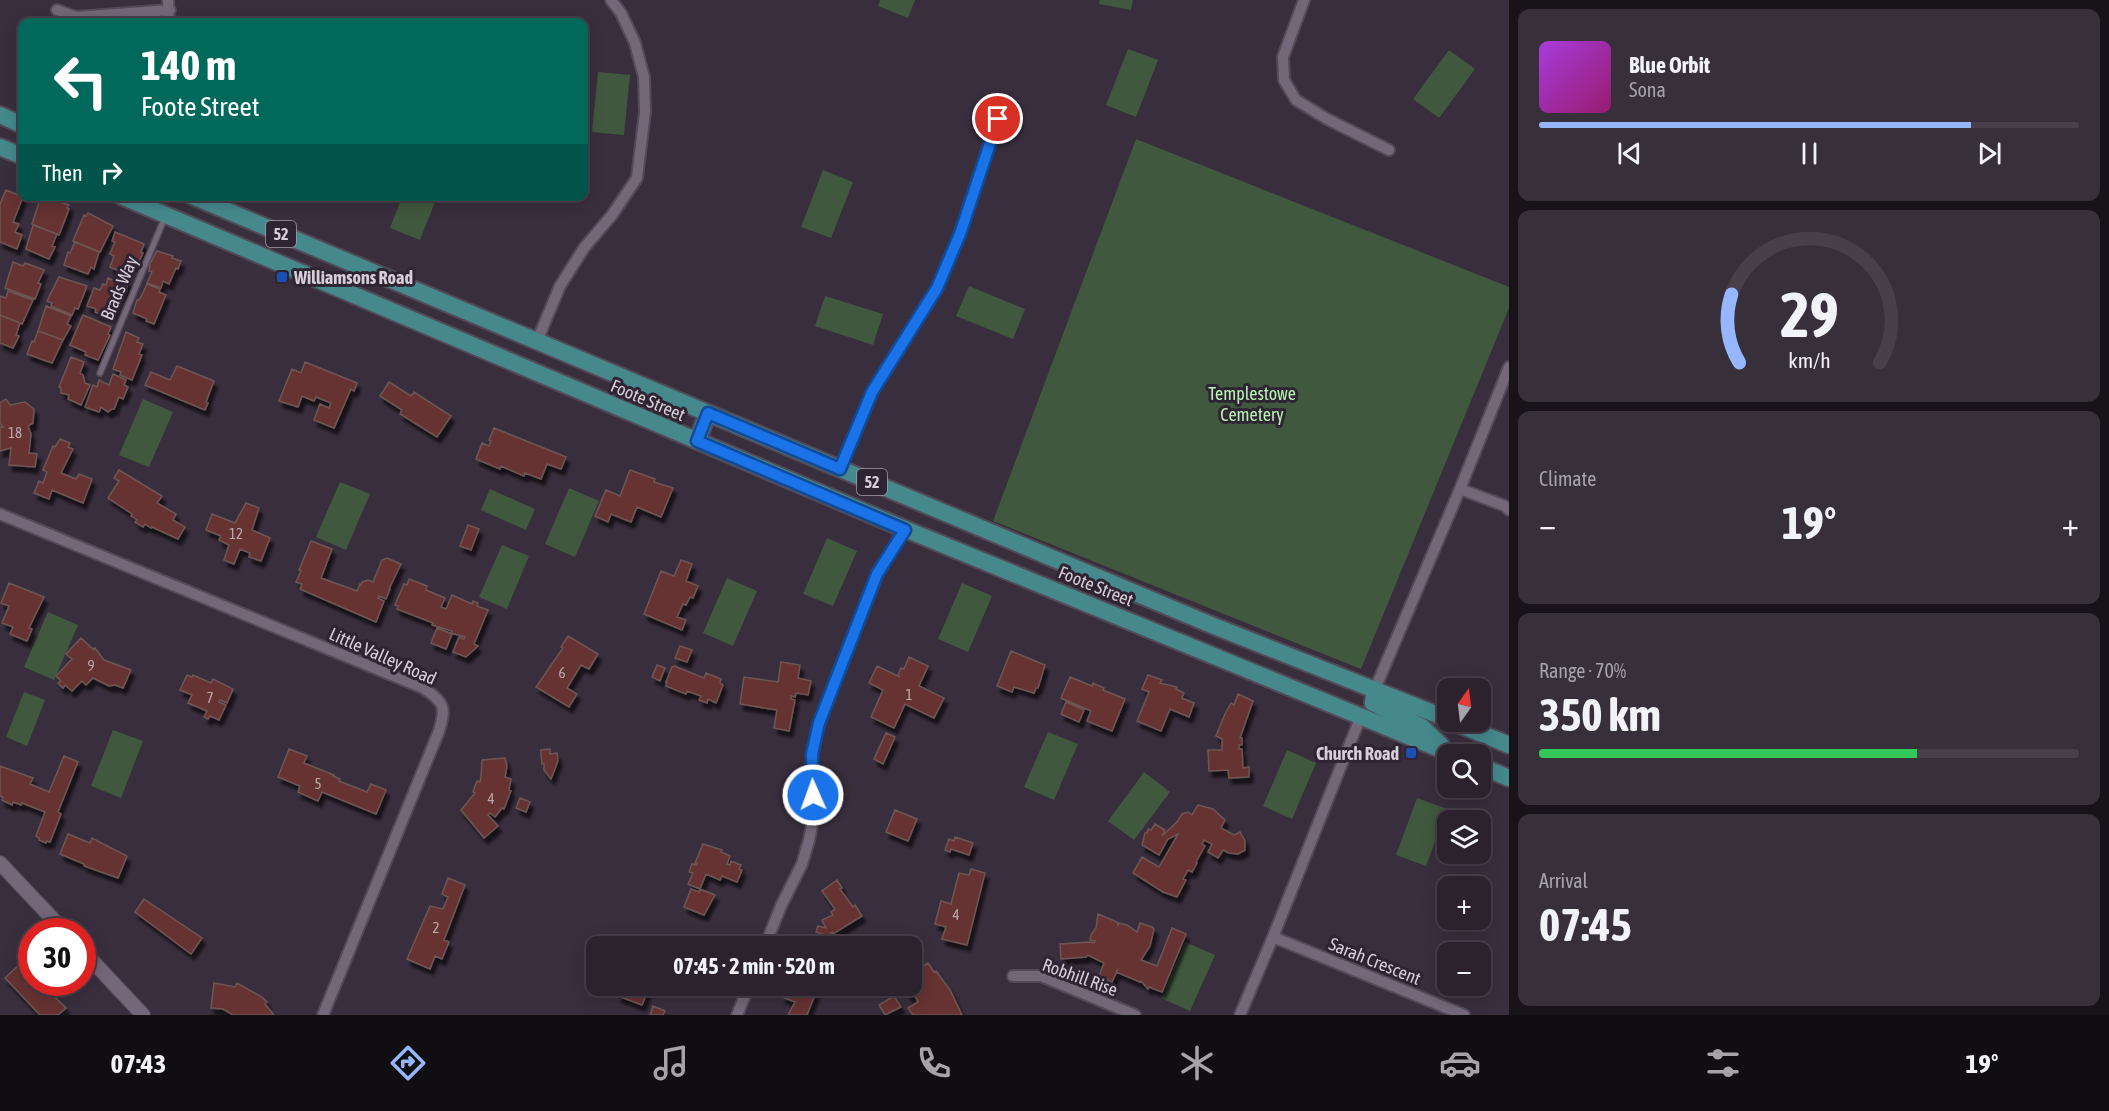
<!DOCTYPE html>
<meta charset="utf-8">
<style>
body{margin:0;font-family:"Asap Condensed",sans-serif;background:#372f3a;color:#f1f3f6;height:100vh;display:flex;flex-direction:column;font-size:22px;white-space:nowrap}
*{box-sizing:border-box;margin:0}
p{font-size:20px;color:#a6a4aa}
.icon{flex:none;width:33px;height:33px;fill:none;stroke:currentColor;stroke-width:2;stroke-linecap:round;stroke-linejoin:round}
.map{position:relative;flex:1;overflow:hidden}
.sheet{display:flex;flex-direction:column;gap:9px;padding:9px;background:#181319;width:600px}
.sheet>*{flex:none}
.guide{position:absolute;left:18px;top:18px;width:570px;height:183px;border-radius:12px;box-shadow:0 3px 15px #0003,0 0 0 2px #473f4a;background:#00695c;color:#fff;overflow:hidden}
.needle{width:39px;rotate:14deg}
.buttons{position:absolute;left:1437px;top:678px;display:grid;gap:12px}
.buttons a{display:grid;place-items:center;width:54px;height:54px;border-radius:12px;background:#2b222e;box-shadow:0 3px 15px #0003,0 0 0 2px #473f4a;font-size:30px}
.speed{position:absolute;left:18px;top:918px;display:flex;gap:12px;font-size:30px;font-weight:700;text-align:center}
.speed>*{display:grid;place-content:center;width:78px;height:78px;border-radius:50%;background:#2b222e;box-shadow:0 3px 15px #0003,0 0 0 2px #473f4a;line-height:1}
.speed .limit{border:9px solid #d22;background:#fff;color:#111}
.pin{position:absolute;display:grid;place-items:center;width:51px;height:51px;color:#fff;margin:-26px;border:3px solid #fff;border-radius:50%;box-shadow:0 2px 6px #0007}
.me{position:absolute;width:66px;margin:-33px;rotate:358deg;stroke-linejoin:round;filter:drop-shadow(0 0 4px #0008)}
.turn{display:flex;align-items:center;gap:21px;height:126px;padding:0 24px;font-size:27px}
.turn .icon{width:78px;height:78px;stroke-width:2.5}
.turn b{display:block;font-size:42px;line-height:51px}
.then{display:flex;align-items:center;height:57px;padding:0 24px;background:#0003;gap:12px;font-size:22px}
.big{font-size:45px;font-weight:700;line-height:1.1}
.sheet .tile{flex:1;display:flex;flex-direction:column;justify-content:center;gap:9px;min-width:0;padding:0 21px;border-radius:12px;background:#372f3a}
.sheet .dial{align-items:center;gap:0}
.dial svg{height:156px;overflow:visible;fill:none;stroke:#473f4a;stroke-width:7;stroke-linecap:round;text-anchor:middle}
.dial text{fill:#f1f3f6;stroke:none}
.song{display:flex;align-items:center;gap:18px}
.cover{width:72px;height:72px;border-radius:9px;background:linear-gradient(135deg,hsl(280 70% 55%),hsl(320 70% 35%))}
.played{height:6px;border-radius:3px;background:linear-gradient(90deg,#96b6fd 80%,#473f4a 80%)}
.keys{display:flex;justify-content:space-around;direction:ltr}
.heat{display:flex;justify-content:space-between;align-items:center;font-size:33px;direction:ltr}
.charge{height:9px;border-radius:4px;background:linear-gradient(90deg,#34c759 70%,#473f4a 0)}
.trip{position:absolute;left:586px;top:936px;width:336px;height:60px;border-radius:12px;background:#2b222e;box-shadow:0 3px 15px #0003,0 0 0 2px #473f4a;font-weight:700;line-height:60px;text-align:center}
.dock{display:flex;height:96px;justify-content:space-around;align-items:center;background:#110e12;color:#a6a4aa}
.dock .icon{width:42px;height:42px}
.dock .active{color:#96b6fd}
.dock b{font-size:27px;color:#f1f3f6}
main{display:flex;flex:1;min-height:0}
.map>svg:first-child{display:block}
.green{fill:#40583e}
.building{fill:#663231;stroke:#6e5755;stroke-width:1.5;filter:url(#shadow)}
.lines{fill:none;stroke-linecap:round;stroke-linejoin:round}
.service-casing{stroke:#534a57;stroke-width:8}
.minor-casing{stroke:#534a57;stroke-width:14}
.tertiary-casing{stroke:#534a57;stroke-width:16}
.primary-casing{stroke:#534a57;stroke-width:20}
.service{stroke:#736779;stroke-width:5}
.minor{stroke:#736779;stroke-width:10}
.tertiary{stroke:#736779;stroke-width:14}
.primary{stroke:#45898d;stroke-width:16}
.route-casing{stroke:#114b97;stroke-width:15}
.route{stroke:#1a73e8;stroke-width:10}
.transit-dot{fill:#1a4fb4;stroke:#2f2433;stroke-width:2}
.labels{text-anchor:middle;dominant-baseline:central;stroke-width:6;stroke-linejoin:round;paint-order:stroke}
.number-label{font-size:15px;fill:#baa8af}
.shield{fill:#2f2433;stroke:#a49ca7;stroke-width:1.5}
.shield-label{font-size:16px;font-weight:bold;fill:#d6cfd9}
.poi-label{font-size:18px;font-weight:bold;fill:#d6cfd9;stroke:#2f2433;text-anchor:start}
.street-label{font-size:18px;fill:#d6cfd9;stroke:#2f2433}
.park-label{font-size:18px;fill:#b7f2b2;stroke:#2f2433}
</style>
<main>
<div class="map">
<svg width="1509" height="1015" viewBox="0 0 1509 1015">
<defs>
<filter id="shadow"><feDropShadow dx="3.5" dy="6" stdDeviation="1.5" flood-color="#0009"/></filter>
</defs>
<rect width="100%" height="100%" fill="#392e3d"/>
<path class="green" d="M880,0H915L908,18L878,6Z
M1100,0H1133L1131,10L1099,4Z
M1128,49L1158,60L1136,117L1106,105Z
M1449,50L1475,69L1439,118L1413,99Z
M598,72L630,75L624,135L592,132Z
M1136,139L1509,287V308L1361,669L993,521Z
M823,170L853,182L831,238L801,227Z
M402,197H437L420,240L390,228Z
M969,286L1025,309L1013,339L956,316Z
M825,296L883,314L873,345L815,326Z
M143,399L173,412L149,467L119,455Z
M340,482L370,494L346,550L316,537Z
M569,488L599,501L575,557L545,544Z
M490,489L535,509L526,530L481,510Z
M827,538L857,551L833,606L803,594Z
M502,545L529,556L507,609L479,597Z
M727,578L757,591L733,646L703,633Z
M962,583L992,596L968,652L938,639Z
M48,612L78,625L54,680L24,667Z
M24,692L45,700L27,746L6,737Z
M113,730L143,741L121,798L91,786Z
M1048,732L1078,744L1054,800L1024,787Z
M1287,750L1316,763L1292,819L1263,806Z
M1144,772L1170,792L1134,840L1108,821Z
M1417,798L1447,809L1426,866L1396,855Z
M1185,942L1215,955L1190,1011L1161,998Z"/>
<path class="building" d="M6,190L23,197L13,222L19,224L15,232L22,235L17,249L0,242V204Z
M41,196L69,205L67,208L69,209L59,235L32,224Z
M88,213L113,226L100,252L73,241L84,215L86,216Z
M33,225L57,234L52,246L55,247L49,259L26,249Z
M115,232L144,244L141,252L143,253L137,266L131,263L126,274L110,267L114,256L110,254L115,242L112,241Z
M75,242L99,252L94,269L91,267L88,274L64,265L68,252L70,253Z
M157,251L173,256L172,258L181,261L178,269L176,268L169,284L163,281L161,288L147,283L152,272L149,271L150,264Z
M13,262L23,266L25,263L44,270L38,283L41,284L35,299L5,288Z
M59,277L87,286L78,309L75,308L72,315L51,306L52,303L47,301Z
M117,277L129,282L124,294L121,292L111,316L103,313L102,315L95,312L96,309L87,306L94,288L100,290L103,284L106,285L108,278L115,281Z
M147,284L160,289L159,292L166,295L154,324L146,321L147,319L133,313L137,300H139L142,295Z
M8,291L33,300L22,324L0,315V296L6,298Z
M46,306L71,316L67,324L71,326L63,340L38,331Z
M0,315L20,323L16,335L19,336L13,348L0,343Z
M83,315L111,327L108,334L110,335L98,360L85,355L86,352L70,345Z
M38,331L63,340L52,363L27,354L32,341L34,342Z
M126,332L139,338L137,342L143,344L139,354L142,355L132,380L120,375L121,372L113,369Z
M71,357L84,362L80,373L83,375L85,383L90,385L81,405L68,399L69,395L61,393V388L59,387Z
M305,362L357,383L354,391L351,389L334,428L314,420L320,404L329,408L331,403L316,397L314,401L302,396L298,407L279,401L292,369L301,373Z
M177,366L214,381L206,402L208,403L205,410L145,385L151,372L170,380Z
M113,374L126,380L124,385L128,387L123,399L119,397L114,409H112L108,412L101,407L99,412L85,407L93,385L97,387L99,380L109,385Z
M389,382L411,396L414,392L451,416L437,437L400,414L402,410L380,396Z
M6,399L10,405L25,402L34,409L33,423L28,426L31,434L29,453L37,454L35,467L9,465L11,448L0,451V427H3L0,423V403Z
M494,428L566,457L561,469L547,464L541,479L525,473L524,476L501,466L500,469L476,459L482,443L489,446L491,441L489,440Z
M60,439L70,443L68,447L73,449L61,473L76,479L79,474L92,479L83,503L52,490L49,499L34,493L39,481L43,483L47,472L43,470L53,446L55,447Z
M119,470L162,496L157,503L176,514L173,520L185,527L178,539L152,527L151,528L145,524L143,527L135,522L137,520L131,516L132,514L108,498L119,481L114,478Z
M630,470L655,479L654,482L673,488L661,517L637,507L631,522L611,514L608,522L595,516L606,490L620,496Z
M246,503L259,508L252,530L270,538L261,561L249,557L250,553L240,549L234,564L224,560L229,545L219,540L221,536L206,530L212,514L235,523Z
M468,525L479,529L471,550L460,546Z
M311,541L332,549L321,578L357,591L360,584L361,585L362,582L368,580L373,582L382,560L387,558L401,564L389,589H390L386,599L379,596L378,598L384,601L376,622L300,589L302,584L296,582L301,571L299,570Z
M681,560L692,564L686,581L698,586L693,598L690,597L686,605L683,604L677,617L686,620L682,630L644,614L661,571L674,576Z
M409,579L427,586L426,590L445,598L441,607L446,609L452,595L472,604L473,601L478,603L477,606L488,610L474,644L478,646L466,657L453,652L459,637L464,639L465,637L451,633L452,631L432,625L433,623L397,609L398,606L395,605L404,584L407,585Z
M9,583L44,597L29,628L32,629L27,641L10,634L13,627L2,623L9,606L1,603Z
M437,628L452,634L446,649L431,643Z
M568,636L598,654L589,669L581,665L567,688L577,694L569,707L536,687L563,648L561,647Z
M81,638L93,649L95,648L104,660L131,670L123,688L115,685L109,686L93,678L86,685L82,681L72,691L65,685L63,688L58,683L61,681L56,676L72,659L66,654Z
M680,646L692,650L687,662L675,658Z
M1011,651L1045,665L1038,688H1036L1034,693L1014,687L1012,692L997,686Z
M909,657L928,666L919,686L944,698L934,718L905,704L894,728L871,717L883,690L869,683L877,666L900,677L898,675L901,668L904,669Z
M781,662L800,665L798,678L811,681L808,695L796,693L795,697L791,696V699L795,700L789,731L774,728L777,710L740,704L744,677L778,682Z
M657,665L665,668L660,681L652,677Z
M674,666L704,678L706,673L721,679L720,683L723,685L716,703L708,699L707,703L699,700L701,696L687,691L686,694L666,686L667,682H666L672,667Z
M187,675L192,677L193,675L211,683L213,679L233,689L227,703L220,700L219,702L226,705L219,720L210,716L208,719L204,717L207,711L188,703L192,695L180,690Z
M1148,675L1162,680L1160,683L1177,687L1176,689L1184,693L1182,698L1194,703L1189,717L1170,709L1161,731L1137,721L1149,692L1142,689Z
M1070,677L1092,686L1093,683L1104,688L1103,690L1125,699L1112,731L1087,721L1091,711L1061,698Z
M1238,694L1253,701L1240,738H1242V745H1239V749H1242L1243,768L1249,767V777L1229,778L1228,770L1209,771L1208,750H1222V739L1216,736L1225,714L1231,703L1234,705Z
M1066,702L1084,710L1079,722L1061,714Z
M886,733L895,737L883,764L874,759Z
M289,749L307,756L304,763L334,775L333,776L340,779L339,781L367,792L371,784L386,790L376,814L322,792L318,801L298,792L300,786L278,777Z
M550,749V754L557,753L558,761L551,779L544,770V764H542L541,755V750Z
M64,756L78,762L58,812L61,814L50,842L47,841L46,843L39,840V838L36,836L45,812L22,803L21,805L13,802L12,805L2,800L3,797L0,796V766L33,778L30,784L49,792Z
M505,758L507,766L505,777L511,779L509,790L511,791L510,793L504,809L502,808L495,817L490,813L488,815L498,826L484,838L461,810L475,793L473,792L477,781L480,782L481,777L482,760Z
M520,798L530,802L526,812L516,808Z
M1198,805L1213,809L1225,820L1221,828L1234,835L1240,832L1245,841V850L1238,854L1229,853L1223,850L1218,858L1208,852L1212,844L1204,840L1202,844L1205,846L1196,862L1197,863L1192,872L1188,870L1183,879L1186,880L1177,897L1163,892L1133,873L1142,857L1159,867L1178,834L1168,839L1159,855L1142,845L1145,833H1147L1148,829L1151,830L1155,824L1165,830L1162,836L1177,822L1182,814L1188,812L1192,815Z
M895,810L917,819L908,841L886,832Z
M68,834L90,843L92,838L127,856L118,878L84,866V864L60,854Z
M955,837L973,843L969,855L951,849L950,852L945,850L949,839L954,841Z
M703,844L722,850L721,852L730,856L727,864L730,865L731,861L741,865L739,869L742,870L737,882L722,876L720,880L706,874L700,889L688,884L693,873L689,872L692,864L696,865L697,863H695Z
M971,869L985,873L967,945L942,939L946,927L935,924L941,901L951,904L959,873L969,875Z
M448,878L465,885L444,940L449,942L442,959L435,956L430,969L407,959L430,906L443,909L448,897L442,894Z
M837,880L842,888L840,889L853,907L855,905L862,916L833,934L832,932L828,936L816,932L818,926L826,928L822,920L833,915L831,912L835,909L822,891Z
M691,889L699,892L700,889L715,895L704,915L684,907Z
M144,899L202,938L191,954L135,912Z
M1098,914L1117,922L1118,925L1119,923L1127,925L1137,932L1140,923L1152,927L1154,929L1150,946L1141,960L1157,966L1172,928L1186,934L1162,992L1149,987L1148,989L1141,981L1140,982L1116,972L1118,969L1112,982L1099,976L1104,963L1088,955L1086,957L1061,959L1060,944L1090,942L1094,943L1095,941L1090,940L1091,935L1096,928Z
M22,962L32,972V982H41L46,988L48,986L55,992L52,994L66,1008L58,1015H40L5,978Z
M928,963L934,972L936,971L950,990L962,1015H913L908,1008L918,1002L914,994L910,997L903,986H912V978L917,976L914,971Z
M214,983L235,987L237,983L262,997L267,1002L265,1004L274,1015H233L223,1009L211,1008Z
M622,986H641L648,990L642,1005L618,996Z
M786,986H801L816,992L807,1015H788L795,1002L782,997Z
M894,996L901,1007L885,1015L879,1005Z
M653,1006L665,1011L663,1015H650Z"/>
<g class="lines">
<defs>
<path id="service" d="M100,373L165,217"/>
<path id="minor" d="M168,0L169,22
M1304,0L1283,57L1284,80L1296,100L1327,119L1389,150
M57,10L76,17L170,10
M537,341L560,286L584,248L612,215L637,178L645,112L644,77L635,43L621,13L611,0
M840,469L872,392L937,288L960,234L998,119
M1460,489L1505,506L1509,510
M0,514L423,688C445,702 446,708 439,731L323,1015
M1375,689L1460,489L1509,367
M1273,937L1464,1015
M765,946L781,906L802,864L809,840L814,816L812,754L819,723L877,574L905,529
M1013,976H1041L1135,1015
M737,1015L749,986
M1240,1015L1273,937L1361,716"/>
<path id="tertiary" d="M0,863L65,932
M82,950L143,1015"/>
<path id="primary" d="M0,115L22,125
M0,147L22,156
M121,196L905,529L1452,754
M192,196L1209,624L1448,719
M697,441L708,413
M1375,689L1373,703L1422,727L1441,745
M1453,722L1509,745
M1480,766L1509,778"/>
</defs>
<use href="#service" class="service-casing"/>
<use href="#minor" class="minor-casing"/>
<use href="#tertiary" class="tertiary-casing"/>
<use href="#primary" class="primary-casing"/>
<use href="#service" class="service"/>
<use href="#minor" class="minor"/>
<use href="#tertiary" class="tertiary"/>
<use href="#primary" class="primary"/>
</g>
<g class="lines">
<defs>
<path id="route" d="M813,795L812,754L819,723L877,574L905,530L697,441L708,413L840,469L872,392L937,288L960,234L998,119"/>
</defs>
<use href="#route" class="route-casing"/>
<use href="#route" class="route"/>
</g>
<g class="transit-dot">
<rect x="276" y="271" width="12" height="12" rx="3"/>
<rect x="1405" y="747" width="12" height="12" rx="3"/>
</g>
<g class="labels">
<g class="number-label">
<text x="15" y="432">18</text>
<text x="236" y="533">12</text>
<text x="91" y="665">9</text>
<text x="562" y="672">6</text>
<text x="909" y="694">1</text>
<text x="210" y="697">7</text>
<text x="318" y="783">5</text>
<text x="491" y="798">4</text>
<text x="956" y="914">4</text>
<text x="436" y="927">2</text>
</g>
<g class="shield">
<rect x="266" y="221" width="30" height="26" rx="4.5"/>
<rect x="857" y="469" width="30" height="26" rx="4.5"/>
</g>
<g class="shield-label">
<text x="281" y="234">52</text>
<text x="872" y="482">52</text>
</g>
<g class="poi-label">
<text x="294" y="277">Williamsons Road</text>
<text x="1399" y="753" text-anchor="end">Church Road</text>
</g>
<g class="street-label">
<text transform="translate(119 288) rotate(-67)">Brads Way</text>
<text transform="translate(648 400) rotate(23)">Foote Street</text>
<text transform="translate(1096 586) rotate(22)">Foote Street</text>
<text transform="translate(383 656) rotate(24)">Little Valley Road</text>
<text transform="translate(1375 961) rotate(22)">Sarah Crescent</text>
<text transform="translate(1080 977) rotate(20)">Robhill Rise</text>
</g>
<g class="park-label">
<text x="1252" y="393">Templestowe<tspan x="1252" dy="21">Cemetery</tspan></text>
</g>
</g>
</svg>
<div class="buttons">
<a><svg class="needle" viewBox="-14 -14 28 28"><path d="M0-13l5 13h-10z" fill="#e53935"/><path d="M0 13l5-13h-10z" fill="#a6a4aa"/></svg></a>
<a><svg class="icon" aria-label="search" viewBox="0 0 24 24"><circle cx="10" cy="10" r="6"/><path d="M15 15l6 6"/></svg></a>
<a><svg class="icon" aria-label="layers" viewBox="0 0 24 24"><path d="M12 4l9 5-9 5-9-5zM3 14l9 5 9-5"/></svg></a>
<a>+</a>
<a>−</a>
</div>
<div class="speed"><div class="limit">30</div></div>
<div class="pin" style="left:998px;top:119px;background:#d93025"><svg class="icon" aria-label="arrive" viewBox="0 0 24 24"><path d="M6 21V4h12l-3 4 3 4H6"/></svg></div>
<svg class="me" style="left:813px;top:795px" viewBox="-20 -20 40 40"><circle r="17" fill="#1a73e8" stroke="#fff" stroke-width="3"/><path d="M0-11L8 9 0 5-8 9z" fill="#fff"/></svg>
<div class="trip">07:45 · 2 min · 520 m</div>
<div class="guide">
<div class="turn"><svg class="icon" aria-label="left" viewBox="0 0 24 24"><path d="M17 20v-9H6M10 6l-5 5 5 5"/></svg><div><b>140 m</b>Foote Street</div></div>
<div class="then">Then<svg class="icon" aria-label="right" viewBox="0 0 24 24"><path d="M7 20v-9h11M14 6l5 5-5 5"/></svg></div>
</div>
</div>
<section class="sheet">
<div class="tile">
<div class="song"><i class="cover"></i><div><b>Blue Orbit</b><p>Sona</p></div></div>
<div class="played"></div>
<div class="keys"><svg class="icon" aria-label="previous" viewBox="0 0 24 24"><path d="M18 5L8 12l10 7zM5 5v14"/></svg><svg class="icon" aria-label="pause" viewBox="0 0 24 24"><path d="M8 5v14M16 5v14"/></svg><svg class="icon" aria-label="next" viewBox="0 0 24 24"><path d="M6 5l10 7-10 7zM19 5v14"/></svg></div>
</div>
<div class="tile dial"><svg viewBox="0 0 100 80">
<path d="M14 69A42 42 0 1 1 86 69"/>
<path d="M14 69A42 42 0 0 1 10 34" stroke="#96b6fd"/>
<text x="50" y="56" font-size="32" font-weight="700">29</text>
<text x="50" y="72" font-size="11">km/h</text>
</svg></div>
<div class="tile"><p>Climate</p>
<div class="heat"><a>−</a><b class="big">19°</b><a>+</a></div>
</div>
<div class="tile"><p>Range · 70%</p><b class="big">350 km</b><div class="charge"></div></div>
<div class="tile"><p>Arrival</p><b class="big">07:45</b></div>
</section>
</main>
<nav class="dock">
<b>07:43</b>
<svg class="icon active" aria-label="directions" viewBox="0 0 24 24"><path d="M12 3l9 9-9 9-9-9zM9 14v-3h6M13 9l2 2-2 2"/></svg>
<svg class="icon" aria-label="music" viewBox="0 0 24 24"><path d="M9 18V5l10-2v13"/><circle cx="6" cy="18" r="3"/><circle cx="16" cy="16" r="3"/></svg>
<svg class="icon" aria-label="phone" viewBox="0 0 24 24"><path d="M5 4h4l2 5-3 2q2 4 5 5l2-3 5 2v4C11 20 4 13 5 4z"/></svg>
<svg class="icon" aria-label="climate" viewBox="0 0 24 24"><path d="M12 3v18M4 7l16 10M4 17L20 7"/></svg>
<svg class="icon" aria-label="car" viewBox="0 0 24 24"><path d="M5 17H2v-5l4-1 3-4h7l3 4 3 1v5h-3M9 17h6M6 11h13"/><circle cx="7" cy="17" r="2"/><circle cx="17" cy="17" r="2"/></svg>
<svg class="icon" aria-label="filters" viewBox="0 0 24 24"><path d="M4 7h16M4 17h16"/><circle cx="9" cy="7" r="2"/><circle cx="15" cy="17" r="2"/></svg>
<b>19°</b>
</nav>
